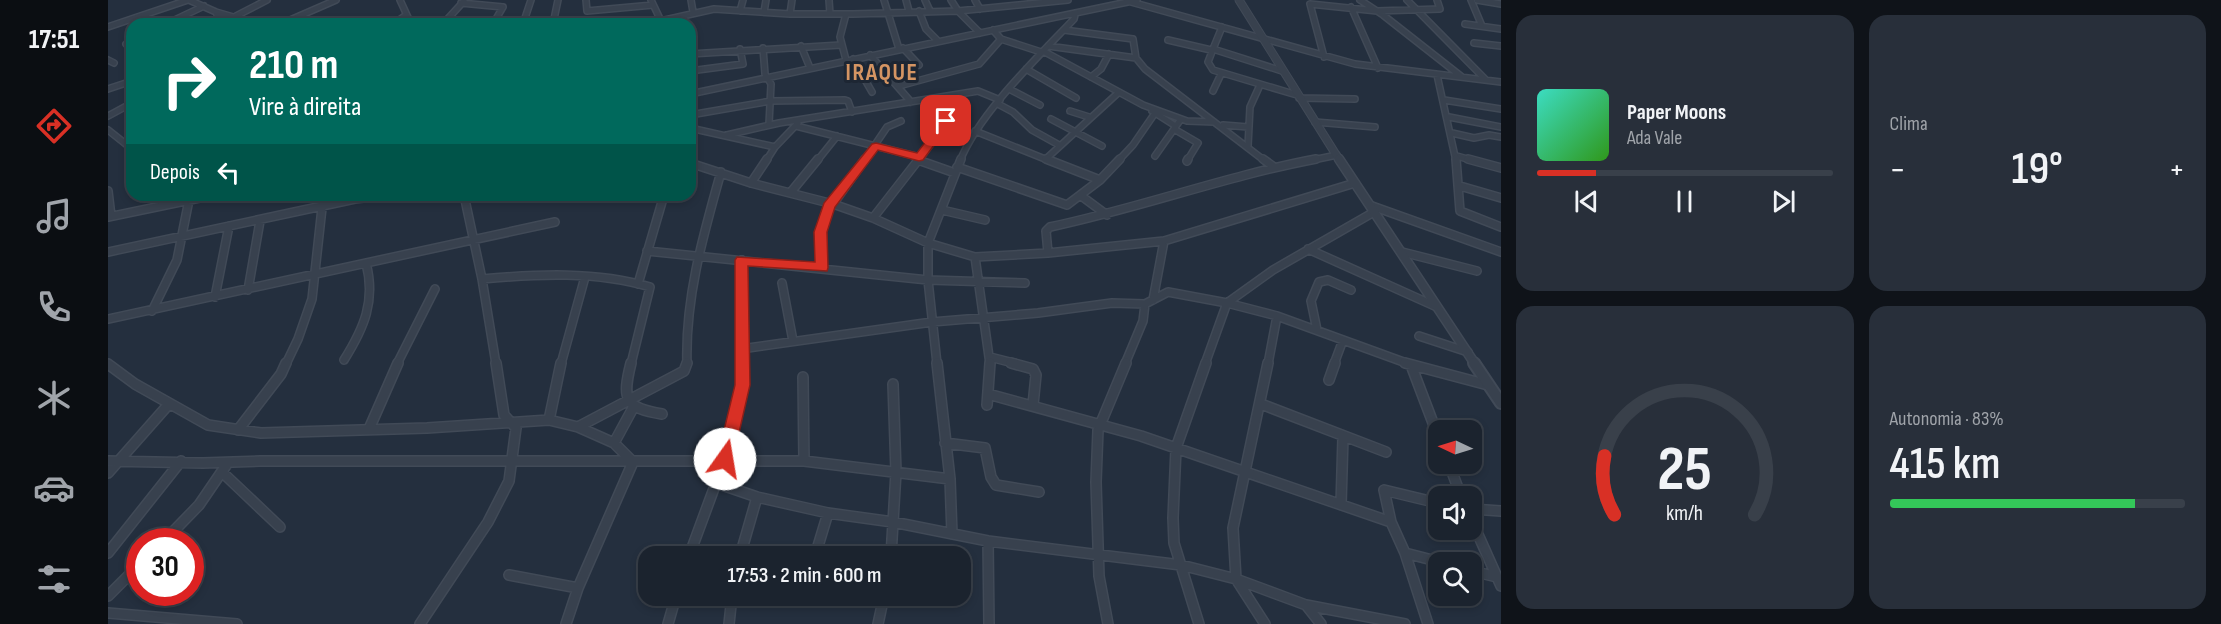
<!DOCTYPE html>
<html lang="pt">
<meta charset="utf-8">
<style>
body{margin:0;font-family:"Sofia Sans Condensed",sans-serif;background:#282f3a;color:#f1f3f6;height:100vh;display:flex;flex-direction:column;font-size:22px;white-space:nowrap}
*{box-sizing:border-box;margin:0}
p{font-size:20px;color:#a0a4aa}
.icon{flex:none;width:33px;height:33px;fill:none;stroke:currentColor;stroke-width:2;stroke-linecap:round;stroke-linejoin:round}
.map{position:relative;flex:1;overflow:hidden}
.drawer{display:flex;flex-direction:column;gap:15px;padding:15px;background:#0f1319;width:720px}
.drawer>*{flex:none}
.hud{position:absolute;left:18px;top:18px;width:570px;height:183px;border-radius:18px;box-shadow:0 3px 9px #0003,0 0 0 2px #39404a;background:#00695c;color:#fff;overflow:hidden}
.needle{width:39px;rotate:274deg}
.controls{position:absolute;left:1320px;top:420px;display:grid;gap:12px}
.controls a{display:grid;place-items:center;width:54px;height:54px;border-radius:12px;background:#1b232e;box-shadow:0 3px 9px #0003,0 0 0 2px #39404a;font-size:30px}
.speed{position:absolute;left:18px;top:528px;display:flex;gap:12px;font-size:30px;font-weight:700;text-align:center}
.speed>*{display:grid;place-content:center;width:78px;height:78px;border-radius:50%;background:#1b232e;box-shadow:0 3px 9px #0003,0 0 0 2px #39404a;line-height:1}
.speed .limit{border:9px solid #d22;background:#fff;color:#111}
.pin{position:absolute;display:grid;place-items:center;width:51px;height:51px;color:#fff;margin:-26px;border-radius:12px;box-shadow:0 3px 9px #0006}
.me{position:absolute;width:66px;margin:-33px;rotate:13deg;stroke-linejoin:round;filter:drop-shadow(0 0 4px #0008)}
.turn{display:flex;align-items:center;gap:21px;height:126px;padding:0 24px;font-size:27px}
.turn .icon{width:78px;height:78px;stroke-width:2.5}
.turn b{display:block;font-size:42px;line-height:51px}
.then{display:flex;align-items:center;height:57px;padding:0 24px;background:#0003;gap:12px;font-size:22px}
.big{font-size:45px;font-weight:600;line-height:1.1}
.drawer .widget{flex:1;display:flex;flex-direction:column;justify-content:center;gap:9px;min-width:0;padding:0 21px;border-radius:18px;background:#282f3a}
.drawer .dial{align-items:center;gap:0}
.dial svg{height:156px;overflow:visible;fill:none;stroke:#39404a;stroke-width:7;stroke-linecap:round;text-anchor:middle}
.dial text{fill:#f1f3f6;stroke:none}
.song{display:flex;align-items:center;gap:18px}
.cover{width:72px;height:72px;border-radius:9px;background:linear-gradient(135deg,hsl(170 70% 55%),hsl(110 70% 35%))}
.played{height:6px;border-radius:3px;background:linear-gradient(90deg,#d93025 20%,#39404a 20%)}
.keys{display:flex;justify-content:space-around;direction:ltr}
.heat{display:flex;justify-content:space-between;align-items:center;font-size:33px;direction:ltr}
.charge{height:9px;border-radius:4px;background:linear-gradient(90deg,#34c759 83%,#39404a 0)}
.drawer .tiles{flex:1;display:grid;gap:15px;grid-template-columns:repeat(2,1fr)}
.trip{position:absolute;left:530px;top:546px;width:333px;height:60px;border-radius:18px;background:#1b232e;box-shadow:0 3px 9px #0003,0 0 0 2px #39404a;font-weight:600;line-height:60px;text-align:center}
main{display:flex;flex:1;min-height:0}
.menu{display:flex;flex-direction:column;width:108px;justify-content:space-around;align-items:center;background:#0b0e12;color:#a0a4aa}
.menu .icon{width:42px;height:42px}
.menu .active{color:#d93025}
.menu b{font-size:27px;color:#f1f3f6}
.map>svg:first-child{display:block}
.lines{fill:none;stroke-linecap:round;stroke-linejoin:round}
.minor-far2-casing{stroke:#414a57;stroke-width:8}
.minor-far1-casing{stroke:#414a57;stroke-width:10}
.minor-casing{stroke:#414a57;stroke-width:12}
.tertiary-far2-casing{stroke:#414a57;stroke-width:9}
.tertiary-far1-casing{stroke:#414a57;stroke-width:11}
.tertiary-casing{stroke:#414a57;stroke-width:14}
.minor-far2{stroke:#38414e;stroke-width:5}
.minor-far1{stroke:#38414e;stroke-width:7}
.minor{stroke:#38414e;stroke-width:9}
.tertiary-far2{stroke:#38414e;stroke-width:7}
.tertiary-far1{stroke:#38414e;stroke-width:8}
.tertiary{stroke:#38414e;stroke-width:10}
.route{fill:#d93025;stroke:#8d1f18;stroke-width:1.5}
.labels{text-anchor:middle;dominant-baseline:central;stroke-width:6;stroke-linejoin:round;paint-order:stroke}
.far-district-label{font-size:24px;font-weight:bold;letter-spacing:1.5px;fill:#d59563;stroke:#1d2633}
</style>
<main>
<nav class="menu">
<b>17:51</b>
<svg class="icon active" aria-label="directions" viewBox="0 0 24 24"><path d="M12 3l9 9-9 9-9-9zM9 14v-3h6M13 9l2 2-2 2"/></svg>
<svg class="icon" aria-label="music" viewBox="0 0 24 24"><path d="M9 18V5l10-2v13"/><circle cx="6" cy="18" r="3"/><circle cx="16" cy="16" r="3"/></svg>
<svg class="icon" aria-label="phone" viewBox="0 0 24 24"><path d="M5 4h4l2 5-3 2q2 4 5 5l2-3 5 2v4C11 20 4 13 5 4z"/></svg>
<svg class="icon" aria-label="climate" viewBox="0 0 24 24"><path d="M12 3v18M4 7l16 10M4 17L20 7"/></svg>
<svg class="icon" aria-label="car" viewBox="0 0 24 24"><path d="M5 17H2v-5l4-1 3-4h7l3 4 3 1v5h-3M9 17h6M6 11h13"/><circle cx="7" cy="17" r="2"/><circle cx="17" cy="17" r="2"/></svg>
<svg class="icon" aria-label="filters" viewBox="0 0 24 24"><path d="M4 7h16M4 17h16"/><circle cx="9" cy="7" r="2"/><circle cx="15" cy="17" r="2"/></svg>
</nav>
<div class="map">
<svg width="1393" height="624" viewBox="0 0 1393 624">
<rect width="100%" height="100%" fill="#242f3e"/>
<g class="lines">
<defs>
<path id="minor-far2" d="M81,0L108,12L149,24
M292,0L303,24
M478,0L479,11L545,5
M543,0L553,21
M583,0L585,12
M721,0L722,14
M776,0L791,49
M798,0L801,11
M817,0L822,11
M843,0L850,11L872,33
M867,0L872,9
M1252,0L1275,15L1354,77
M1299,0L1378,80
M1363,0L1374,26
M1369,0L1393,4
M1023,2L1247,64L1393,82
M353,3L395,7L385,24
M1243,7L1270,68
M632,11L635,0
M811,11L818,29L830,41
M108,12L112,24
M656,12L658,0
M682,14L684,0
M738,14L732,37L738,60
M128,16L159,0
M58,24L96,6
M173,24L228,0
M286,24L298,15
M335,24L356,1
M415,24L423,0
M445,24L450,0
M539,24L606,9L682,14H745L850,11L960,0
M1357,24L1393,29
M0,27L80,0
M1114,27L1105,49L1174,71
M885,30L893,39L933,52
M956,30L1025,39L1028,58
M582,34V56
M1060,40L1103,50
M1366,43L1393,46
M18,44L24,40
M693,46L702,68
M940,46L1028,58L1037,69L1157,161
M655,48L657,74L663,84L661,124
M795,48L811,65
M1105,49L1100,62L1105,70L1189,95
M935,51L1035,105L1079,121L1106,122
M582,54L733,45
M762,55L803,102
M1216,57L1202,4L1269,11L1332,9L1329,0
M745,59L764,92
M0,60L6,63
M918,69L968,98
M582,71L635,64L632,49
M582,75L585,93
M1329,75L1348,161
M983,77L993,69L1001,54
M791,86L871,64L893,39
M0,89L24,81
M903,90L932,105
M1105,91L1113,74
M582,94L1029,0
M1191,98L1247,99
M1336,100L1393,109
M890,104L905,112L924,130L951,145
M962,111L981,117
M1044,111L1066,125
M582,115L663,101L737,100L740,101L744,112
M0,116L24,103
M1341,117L1393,127
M943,119L994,146
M1207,122L1267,127
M1115,125L1140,127
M688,126L811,157
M582,128L667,147
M1066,129L1090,143L1079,161
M0,130L24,149
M867,131L942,161
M1344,133L1366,138L1381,135L1393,137
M619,135L671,123L870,91L892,100
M1140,146L1142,107L1152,85
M1047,156L1073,119
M1349,156L1366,161
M940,157L1010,93
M658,161L667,147L690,123
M709,161L729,136
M756,161L779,127L793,121
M810,161L854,103L850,95
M852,161C871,113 930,57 966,19L967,15
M1010,161L1025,145L1047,113
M1200,161L1229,155"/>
<path id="minor-far1" d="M938,159L992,180
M1155,159L1166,167
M1348,159L1352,211L1393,227
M1360,159L1393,168
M810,160L847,173
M1079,161L1080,159
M582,163L643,183L725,204L765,218L820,243L867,257L940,253L1056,241L1247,183
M849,167L959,205L992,180L1012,159
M643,183L659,159
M1352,186L1393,198
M0,191L3,216
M683,192L710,159
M356,195L374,279L388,364
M972,195L999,215
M725,204L757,159
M1264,206L1393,252
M834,210L877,220
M0,217L106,195
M765,218L811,159
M1200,249L1329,307
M539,251L820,280L917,283
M0,252L247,199L281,195
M1294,252L1369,271
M940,253L938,231L942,227C1032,208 1118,176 1208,159
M867,257L882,364
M634,260V364
M714,268L713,233L722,203
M374,279C429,274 489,271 542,287L523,364
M674,283L685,341
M530,284L556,195
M140,290L152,221
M107,297L121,226
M1045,300L1056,241
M44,311L69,260L81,200
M0,319L447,222
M1209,330L1203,301L1211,282L1220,280L1243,290
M1311,336L1360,352
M633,349L824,322L930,313L1004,303L1037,304L1060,292L1119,303L1169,316L1301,364
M882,357L909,364
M236,360C256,328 268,301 258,263
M178,364L190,339L204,299L214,208L219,195
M289,364L327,289
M453,364L477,277
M579,364C577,298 595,236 613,172
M829,364L820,280V243L853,159
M1017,364L1035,321L1037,304
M1097,364L1119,303L1165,270L1266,212
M1160,364L1169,316
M1226,364L1235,340"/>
<path id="minor" d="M523,363C514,399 516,408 554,414
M634,363C634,403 622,445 608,483L649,497L720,513L785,522L880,541L1073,565L1128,579L1198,605L1297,624
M829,363L842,479L844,534
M903,363L925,369L928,375L925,405
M1297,363L1380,385
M0,364L27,384L100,425L153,433L319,428L441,420L470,427L506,443L525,462L470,588L458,624
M1303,365L1330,436
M695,377L696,461
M1221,380L1227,363
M880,394L1033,436L1283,522L1297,553L1320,624
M1153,404L1278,452
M879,405L882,363
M441,420L453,363
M470,427L576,371L579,363
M261,429L290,363
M130,430L173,374L178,363
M506,443L525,408
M837,443L877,448L883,477L888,485L931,492
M0,461L95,463L152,461H696L842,479
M1341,464L1353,496
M0,473L61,404
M115,473L172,527
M1233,505L1235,437
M1364,509L1393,511
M1364,521L1393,586
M1283,522L1276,490L1330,503
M880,541L881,624
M55,542L91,505L119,464
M0,553L73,461
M1297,553L1332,562
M581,556L608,483
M632,556L649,497
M707,556L720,513
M783,556L788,472L785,384
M1364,571L1389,577
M401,575L470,588
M0,596L32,564
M1198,605L1213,624
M0,613L129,624
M312,624L380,522L401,481L408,428L396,415L388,363
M560,624L568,596
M621,624L624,596
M770,624L776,596
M1000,624L991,576L988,482L990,430L1018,363
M1091,624L1066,543L1065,518L1068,448L1098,363
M1157,624L1128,579L1125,528L1160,363"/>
<path id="tertiary-far2" d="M1131,0L1232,161"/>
<path id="tertiary-far1" d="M1231,159L1367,364"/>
<path id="tertiary" d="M1366,363L1393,403"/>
</defs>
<use href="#minor-far2" class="minor-far2-casing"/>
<use href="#minor-far1" class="minor-far1-casing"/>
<use href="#minor" class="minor-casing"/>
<use href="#tertiary-far2" class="tertiary-far2-casing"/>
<use href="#tertiary-far1" class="tertiary-far1-casing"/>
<use href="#tertiary" class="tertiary-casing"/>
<use href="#minor-far2" class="minor-far2"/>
<use href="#minor-far1" class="minor-far1"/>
<use href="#minor" class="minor"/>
<use href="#tertiary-far2" class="tertiary-far2"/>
<use href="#tertiary-far1" class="tertiary-far1"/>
<use href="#tertiary" class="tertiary"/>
</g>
<path class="route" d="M838,118L844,121L815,160L811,161L770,150L727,207L719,232L720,268L719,271L640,266L642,385L625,459L623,464L617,466L611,464L609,459L627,385V260L629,257L707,262L706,232L716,203L764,144L768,143L809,153L835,119Z"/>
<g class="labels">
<g class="far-district-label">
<text x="774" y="72">IRAQUE</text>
</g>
</g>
</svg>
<div class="controls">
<a><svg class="needle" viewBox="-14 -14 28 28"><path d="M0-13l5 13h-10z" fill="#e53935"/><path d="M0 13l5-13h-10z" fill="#a0a4aa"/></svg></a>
<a><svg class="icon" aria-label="sound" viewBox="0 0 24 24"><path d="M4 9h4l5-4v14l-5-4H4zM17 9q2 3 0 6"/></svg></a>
<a><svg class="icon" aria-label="search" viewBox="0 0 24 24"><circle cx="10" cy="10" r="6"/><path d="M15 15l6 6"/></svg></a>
</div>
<div class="speed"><div class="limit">30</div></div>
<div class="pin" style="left:838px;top:121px;background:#d93025"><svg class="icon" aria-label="arrive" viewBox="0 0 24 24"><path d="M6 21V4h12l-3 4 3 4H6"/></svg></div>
<svg class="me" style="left:617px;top:459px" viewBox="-20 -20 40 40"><circle r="19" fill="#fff"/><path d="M0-13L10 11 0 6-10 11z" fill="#d93025"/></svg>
<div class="trip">17:53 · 2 min · 600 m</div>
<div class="hud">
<div class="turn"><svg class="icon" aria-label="right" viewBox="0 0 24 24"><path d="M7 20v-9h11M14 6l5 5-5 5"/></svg><div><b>210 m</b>Vire à direita</div></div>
<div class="then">Depois<svg class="icon" aria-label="left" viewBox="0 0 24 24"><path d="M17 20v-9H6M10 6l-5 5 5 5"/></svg></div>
</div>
</div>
<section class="drawer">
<div class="tiles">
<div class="widget">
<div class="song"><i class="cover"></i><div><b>Paper Moons</b><p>Ada Vale</p></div></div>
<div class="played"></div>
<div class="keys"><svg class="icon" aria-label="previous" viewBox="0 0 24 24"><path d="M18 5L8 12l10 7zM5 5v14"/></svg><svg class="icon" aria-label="pause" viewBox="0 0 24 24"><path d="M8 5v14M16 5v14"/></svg><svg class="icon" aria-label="next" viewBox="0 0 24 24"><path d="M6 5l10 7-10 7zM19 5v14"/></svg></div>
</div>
<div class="widget"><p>Clima</p>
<div class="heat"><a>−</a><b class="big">19°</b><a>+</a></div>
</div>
<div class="widget dial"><svg viewBox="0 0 100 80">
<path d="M14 69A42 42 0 1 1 86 69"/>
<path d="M14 69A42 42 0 0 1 9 39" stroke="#d93025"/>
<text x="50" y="56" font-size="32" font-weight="700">25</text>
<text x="50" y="72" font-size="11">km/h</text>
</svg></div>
<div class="widget"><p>Autonomia · 83%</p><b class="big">415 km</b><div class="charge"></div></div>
</div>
</section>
</main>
